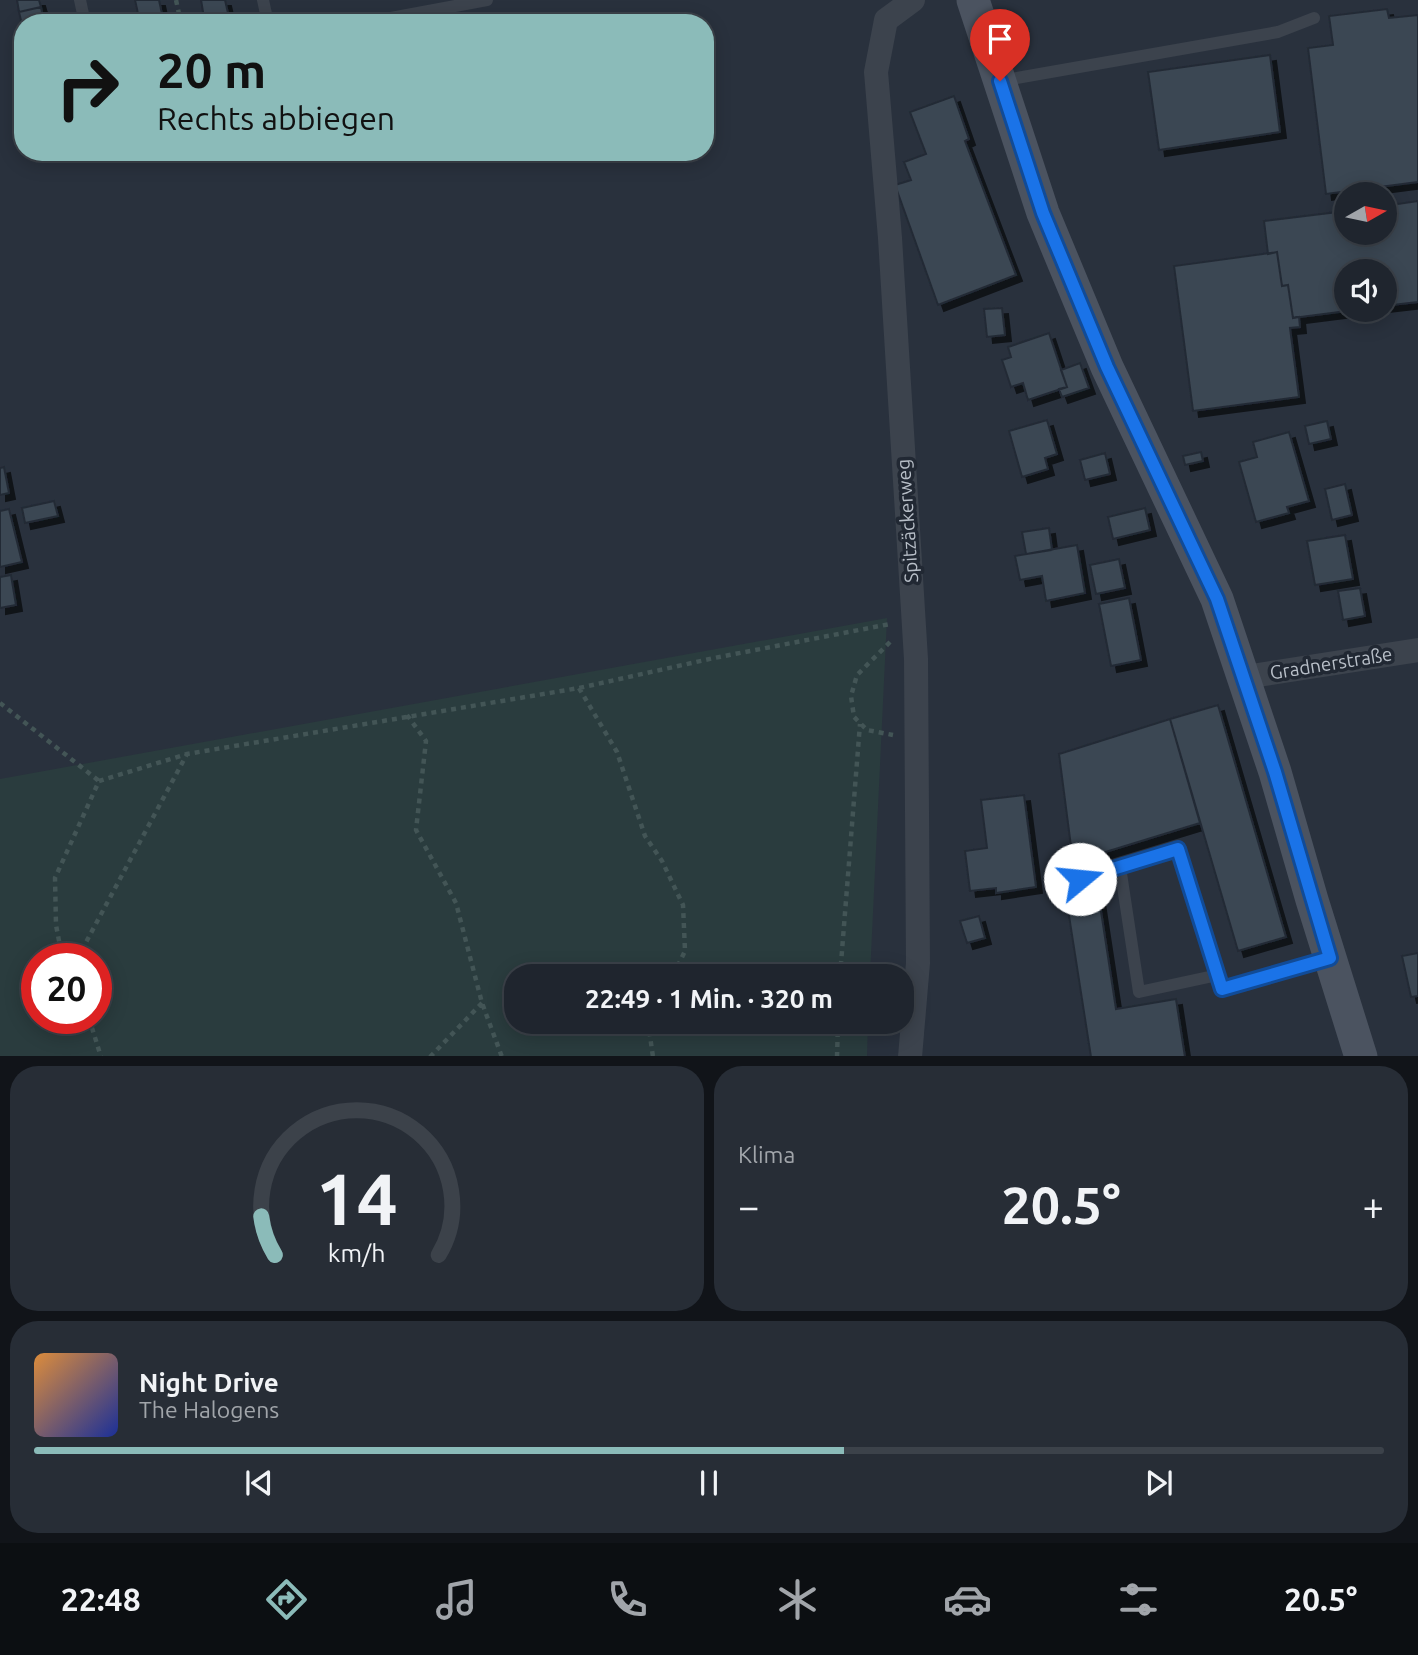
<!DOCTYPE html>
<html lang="de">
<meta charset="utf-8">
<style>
body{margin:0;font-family:Ubuntu,sans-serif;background:#272d36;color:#f1f3f6;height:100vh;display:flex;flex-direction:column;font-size:26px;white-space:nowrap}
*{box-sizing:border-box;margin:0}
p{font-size:23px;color:#a1a5aa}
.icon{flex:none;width:38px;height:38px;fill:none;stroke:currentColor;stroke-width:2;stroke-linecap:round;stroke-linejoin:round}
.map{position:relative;height:1056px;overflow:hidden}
.panel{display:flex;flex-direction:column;gap:10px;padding:10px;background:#111419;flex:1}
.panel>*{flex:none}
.top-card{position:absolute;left:14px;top:14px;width:700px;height:147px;border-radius:28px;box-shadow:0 4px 18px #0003,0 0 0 2px #3c424a;background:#8bbbb9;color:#111;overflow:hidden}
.needle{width:46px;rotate:81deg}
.buttons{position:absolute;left:1334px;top:182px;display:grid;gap:14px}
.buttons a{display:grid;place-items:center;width:63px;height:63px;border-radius:50%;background:#1f252e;box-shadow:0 4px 18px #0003,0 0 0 2px #3c424a;font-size:35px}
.speed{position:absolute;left:21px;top:943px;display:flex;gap:14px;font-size:35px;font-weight:700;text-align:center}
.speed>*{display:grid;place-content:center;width:91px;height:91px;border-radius:50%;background:#1f252e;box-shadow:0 4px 18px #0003,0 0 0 2px #3c424a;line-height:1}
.speed .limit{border:10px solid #d22;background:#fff;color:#111}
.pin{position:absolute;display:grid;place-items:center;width:60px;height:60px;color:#fff;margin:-72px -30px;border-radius:50% 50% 50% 0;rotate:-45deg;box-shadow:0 0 7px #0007}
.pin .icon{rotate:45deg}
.me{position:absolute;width:77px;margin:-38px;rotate:73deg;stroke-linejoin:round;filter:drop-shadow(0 0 5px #0008)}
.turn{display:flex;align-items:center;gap:24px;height:147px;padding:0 28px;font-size:32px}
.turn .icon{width:91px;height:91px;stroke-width:2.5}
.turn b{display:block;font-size:49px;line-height:60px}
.big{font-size:52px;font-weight:600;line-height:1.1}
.panel .card{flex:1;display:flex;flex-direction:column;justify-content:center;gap:10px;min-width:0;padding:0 24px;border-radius:28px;background:#272d36}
.panel .dial{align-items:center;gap:0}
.dial svg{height:182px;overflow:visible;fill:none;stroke:#3c424a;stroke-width:7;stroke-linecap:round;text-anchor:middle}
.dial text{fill:#f1f3f6;stroke:none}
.song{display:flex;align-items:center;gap:21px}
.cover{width:84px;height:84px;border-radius:10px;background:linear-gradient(135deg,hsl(30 70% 55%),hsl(230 70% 35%))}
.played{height:7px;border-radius:4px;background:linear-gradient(90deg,#8bbbb9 60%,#3c424a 60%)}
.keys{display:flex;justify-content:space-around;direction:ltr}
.heat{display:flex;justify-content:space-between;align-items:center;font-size:38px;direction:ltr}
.panel .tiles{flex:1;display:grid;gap:10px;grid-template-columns:1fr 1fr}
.card:last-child{grid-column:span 2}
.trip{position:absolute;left:504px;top:964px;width:410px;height:70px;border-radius:28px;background:#1f252e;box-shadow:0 4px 18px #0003,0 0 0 2px #3c424a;font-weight:600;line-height:70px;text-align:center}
.tab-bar{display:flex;height:112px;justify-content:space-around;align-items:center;background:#0c0f12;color:#a1a5aa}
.tab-bar .icon{width:49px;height:49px}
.tab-bar .active{color:#8bbbb9}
.tab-bar b{font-size:32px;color:#f1f3f6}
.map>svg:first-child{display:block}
.green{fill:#2a3c3e;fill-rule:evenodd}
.building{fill:#3b4652;stroke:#232a35;stroke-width:2;filter:url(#shadow)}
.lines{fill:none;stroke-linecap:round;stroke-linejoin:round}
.path{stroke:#435556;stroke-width:4.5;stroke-dasharray:5 5;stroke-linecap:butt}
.service{stroke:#3c434d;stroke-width:12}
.minor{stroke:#3c434d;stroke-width:24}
.secondary{stroke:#4b5360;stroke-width:33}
.route-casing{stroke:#114b97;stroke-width:18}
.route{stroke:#1a73e8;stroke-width:12}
.labels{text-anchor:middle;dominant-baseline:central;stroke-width:7;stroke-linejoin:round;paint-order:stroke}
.street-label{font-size:19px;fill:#b8bfc8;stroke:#212833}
</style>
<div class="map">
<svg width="1418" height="1057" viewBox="0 0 1418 1057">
<defs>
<filter id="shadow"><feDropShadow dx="6" dy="6" stdDeviation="0" flood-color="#0009"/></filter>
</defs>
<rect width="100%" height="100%" fill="#29313d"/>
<path class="green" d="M887,618L870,976H516V1022H868L867,1056H0V779ZM37,959H96V1018H37Z"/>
<path class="building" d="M17,0H39L41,7L19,12Z
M135,0H159L164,23H140Z
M201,0H225L228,13L204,18Z
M41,7L44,23H23V29L19,12Z
M1387,9L1389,18L1418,15V182L1326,194L1308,48L1333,45L1329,16Z
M1270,55L1280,132L1159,150L1148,72Z
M954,96L969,139L965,141L1016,275L938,305L895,185L911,180L904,162L926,154L910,112Z
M1418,201V302L1384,306V271H1346V310H1355L1293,318L1288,285L1282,286L1277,252L1268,254L1264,221L1346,211V233H1384V206Z
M1277,252L1282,286L1288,285L1293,318L1299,317L1300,327L1290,328L1299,397L1193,411L1174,266Z
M1002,308L1005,335L987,337L984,309Z
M1049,333L1067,387L1028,400L1023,383L1011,387L1002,360L1011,357L1008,347Z
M1080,363L1089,388L1062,397L1059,389L1067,387L1061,370Z
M1047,420L1057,454L1045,458L1048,469L1022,477L1009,431Z
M1327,421L1331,439L1309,444L1305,426Z
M1289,432L1309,501L1287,507L1289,513L1256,522L1239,462L1257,457L1253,442Z
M1201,452L1203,461L1185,465L1183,456Z
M1105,453L1110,474L1085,480L1080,460Z
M4,467L9,493L0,495V468Z
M1345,484L1352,515L1332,520L1325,489Z
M54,501L58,516L25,523L22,508Z
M1145,508L1150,530L1113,539L1108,517Z
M9,509L22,562L0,567V511Z
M1049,528L1052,550L1026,554L1022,532Z
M1345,535L1353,579L1315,585L1307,541Z
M1077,545L1085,593L1046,601L1042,576L1020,580L1015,556Z
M1119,559L1125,588L1096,594L1090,565Z
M11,575L16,605L0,608V577Z
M1360,588L1365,616L1343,620L1338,591Z
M1129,598L1141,660L1111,666L1099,604Z
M1218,705L1286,937L1238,951L1170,719Z
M1170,719L1200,823L1073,862L1059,754Z
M1024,795L1036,887L996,893V888L970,891L965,851L987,848L981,800Z
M1099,898L1116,1009L1176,999L1185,1057H1091L1067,903Z
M979,916L985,938L967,943L960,921Z
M1418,953V996L1411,997L1402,956Z"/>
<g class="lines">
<path class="path" d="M176,0L181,23
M890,642L857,675L851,696L854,717L867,730L893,735
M579,688L617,752L645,836L662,861L683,905L685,951L673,976
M0,703L99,781
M407,715L426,741L416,830L456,903L482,1003L502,1057
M68,959L60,946L56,925L55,878L99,781L187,754L579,688L714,658L890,624
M77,959L187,754
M840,976L860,724
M89,1018L101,1057
M652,1022L649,1029L653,1057
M430,1057L482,1003
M837,1057L838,1022"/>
<path class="service" d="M80,0L85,23
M263,0L268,23
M364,23L487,0
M1000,81L1278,32L1314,18
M1120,867L1139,992L1218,975
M1080,879L1178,849L1222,989L1330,958"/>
<path class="minor" d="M1245,677L1418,650
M910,1057L918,963L916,659L890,238L876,72L886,20L913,0"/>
<path class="secondary" d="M973,0L1043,213L1107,367L1217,599L1275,772L1312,900L1361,1057"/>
</g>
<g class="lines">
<defs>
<path id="route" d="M1000,81L1043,213L1107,367L1217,599L1275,772L1330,958L1222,989L1178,849L1080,879"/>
</defs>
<use href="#route" class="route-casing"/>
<use href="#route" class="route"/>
</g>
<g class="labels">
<g class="street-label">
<text transform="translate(907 521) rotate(-94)">Spitzäckerweg</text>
<text transform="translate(1331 663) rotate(-9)">Gradnerstraße</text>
</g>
</g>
</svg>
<div class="buttons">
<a><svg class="needle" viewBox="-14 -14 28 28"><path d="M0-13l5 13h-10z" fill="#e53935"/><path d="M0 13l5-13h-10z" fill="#a1a5aa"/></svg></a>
<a><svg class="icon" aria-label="sound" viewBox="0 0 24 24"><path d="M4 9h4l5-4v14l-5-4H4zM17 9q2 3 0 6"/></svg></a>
</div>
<div class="speed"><div class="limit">20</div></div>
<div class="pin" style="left:1000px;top:81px;background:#d93025"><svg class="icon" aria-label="arrive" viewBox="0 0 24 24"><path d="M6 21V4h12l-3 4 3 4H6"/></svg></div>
<svg class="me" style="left:1080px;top:879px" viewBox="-20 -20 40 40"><circle r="19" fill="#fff"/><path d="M0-13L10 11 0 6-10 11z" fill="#1a73e8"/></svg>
<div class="trip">22:49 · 1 Min. · 320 m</div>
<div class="top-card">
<div class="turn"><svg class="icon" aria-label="right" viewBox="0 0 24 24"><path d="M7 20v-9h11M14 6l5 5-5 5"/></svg><div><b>20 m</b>Rechts abbiegen</div></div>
</div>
</div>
<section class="panel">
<div class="tiles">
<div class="card dial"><svg viewBox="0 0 100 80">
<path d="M14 69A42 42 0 1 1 86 69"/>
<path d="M14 69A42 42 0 0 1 8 52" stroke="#8bbbb9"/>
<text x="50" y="56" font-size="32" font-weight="700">14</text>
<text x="50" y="72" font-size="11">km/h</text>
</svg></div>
<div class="card"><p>Klima</p>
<div class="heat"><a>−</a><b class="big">20.5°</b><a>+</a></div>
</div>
<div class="card">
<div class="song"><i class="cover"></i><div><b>Night Drive</b><p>The Halogens</p></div></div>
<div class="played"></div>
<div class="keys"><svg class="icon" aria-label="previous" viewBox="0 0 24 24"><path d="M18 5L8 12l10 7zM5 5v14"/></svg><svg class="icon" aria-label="pause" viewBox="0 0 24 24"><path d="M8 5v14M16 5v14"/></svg><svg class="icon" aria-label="next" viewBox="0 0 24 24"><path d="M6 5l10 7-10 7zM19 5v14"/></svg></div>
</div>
</div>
</section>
<nav class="tab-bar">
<b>22:48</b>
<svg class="icon active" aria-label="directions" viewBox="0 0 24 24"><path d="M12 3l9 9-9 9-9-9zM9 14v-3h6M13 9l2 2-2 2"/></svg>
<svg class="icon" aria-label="music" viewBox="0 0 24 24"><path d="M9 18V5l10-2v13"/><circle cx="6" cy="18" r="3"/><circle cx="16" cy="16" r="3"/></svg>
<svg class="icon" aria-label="phone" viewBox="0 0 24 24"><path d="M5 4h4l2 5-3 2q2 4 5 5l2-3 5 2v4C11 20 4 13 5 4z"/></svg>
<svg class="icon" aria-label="climate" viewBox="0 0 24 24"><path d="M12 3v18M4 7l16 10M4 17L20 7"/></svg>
<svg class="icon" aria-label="car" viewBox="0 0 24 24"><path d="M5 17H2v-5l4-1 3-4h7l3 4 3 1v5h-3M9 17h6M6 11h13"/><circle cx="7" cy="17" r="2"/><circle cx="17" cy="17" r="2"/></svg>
<svg class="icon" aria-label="filters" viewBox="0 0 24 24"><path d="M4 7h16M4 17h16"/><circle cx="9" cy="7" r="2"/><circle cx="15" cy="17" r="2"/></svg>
<b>20.5°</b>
</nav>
